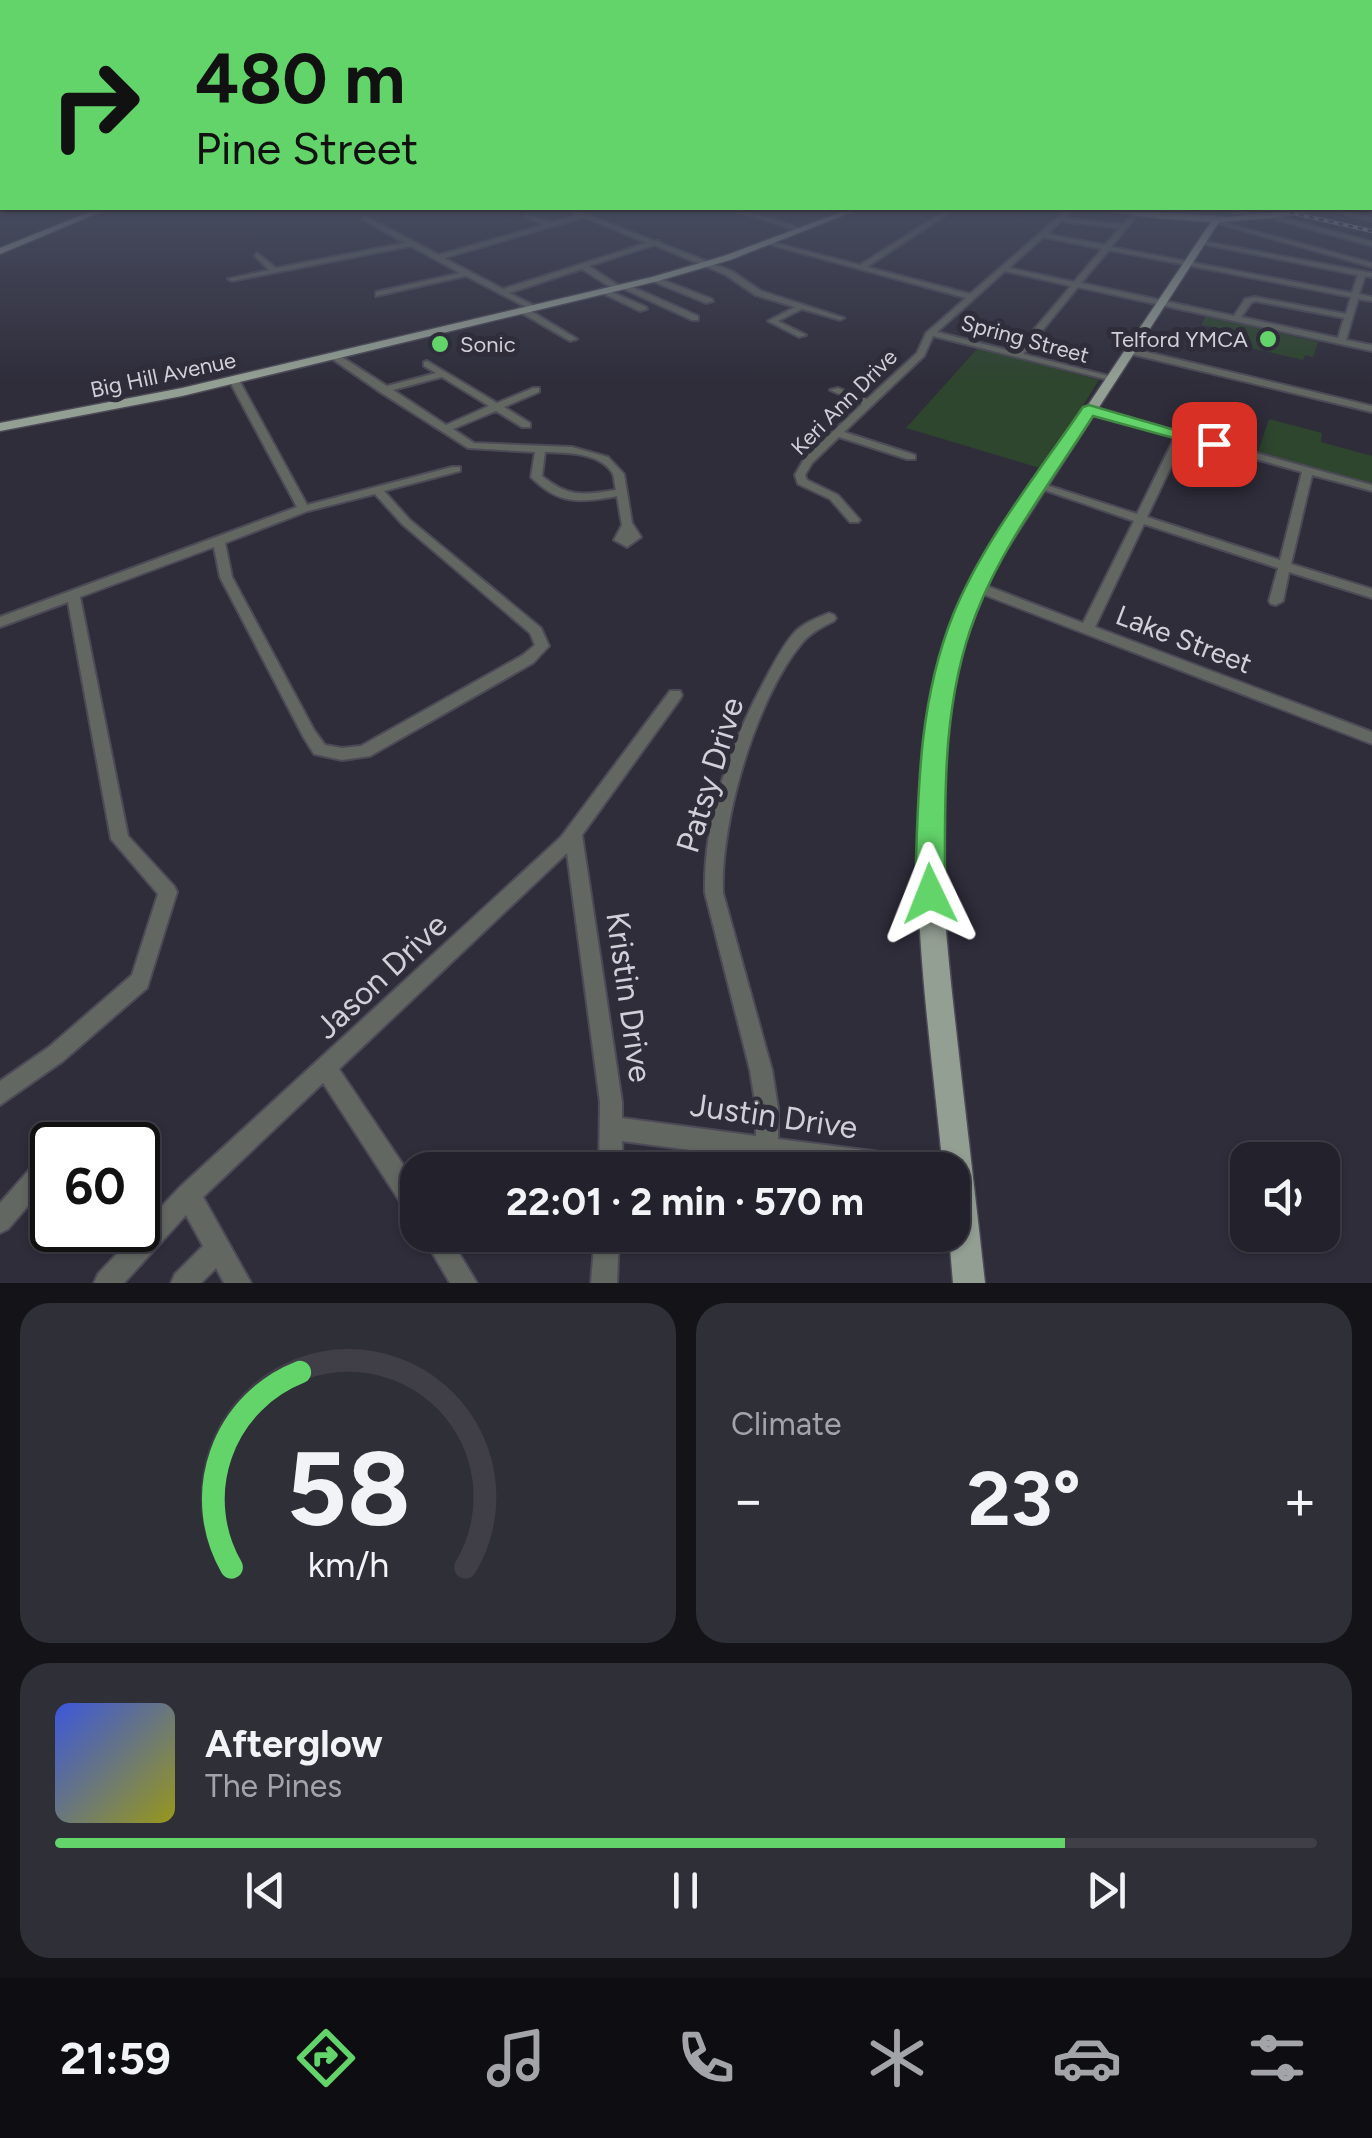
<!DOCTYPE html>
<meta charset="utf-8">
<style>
body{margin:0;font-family:Figtree,sans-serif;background:#2f2f38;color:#f1f3f6;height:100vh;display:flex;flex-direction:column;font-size:38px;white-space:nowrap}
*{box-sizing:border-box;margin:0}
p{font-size:32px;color:#a3a4a9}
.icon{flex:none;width:55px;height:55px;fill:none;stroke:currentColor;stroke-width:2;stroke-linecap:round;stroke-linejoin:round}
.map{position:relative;height:1283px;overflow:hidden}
.side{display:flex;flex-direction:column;gap:20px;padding:20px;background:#131318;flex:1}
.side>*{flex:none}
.hud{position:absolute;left:0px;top:0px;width:1372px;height:210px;box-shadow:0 2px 8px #0004,0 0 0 2px #403f48;background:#62d469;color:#111;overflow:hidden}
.tools{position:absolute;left:1230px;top:1142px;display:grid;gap:20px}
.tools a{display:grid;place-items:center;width:110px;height:110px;border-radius:20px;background:#23222c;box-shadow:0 2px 8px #0004,0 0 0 2px #403f48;font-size:50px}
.speed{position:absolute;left:30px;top:1122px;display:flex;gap:20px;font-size:50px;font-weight:700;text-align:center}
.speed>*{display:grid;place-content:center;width:130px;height:130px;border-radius:50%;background:#23222c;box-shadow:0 2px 8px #0004,0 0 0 2px #403f48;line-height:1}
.speed .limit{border:5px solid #111;border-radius:15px;background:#fff;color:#111}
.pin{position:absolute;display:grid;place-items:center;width:85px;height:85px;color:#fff;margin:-42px;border-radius:20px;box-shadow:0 5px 15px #0006}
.me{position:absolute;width:110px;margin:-55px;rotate:358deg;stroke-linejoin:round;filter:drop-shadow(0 0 8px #0008)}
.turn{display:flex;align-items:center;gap:35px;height:210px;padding:0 30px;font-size:45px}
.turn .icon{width:130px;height:130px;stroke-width:2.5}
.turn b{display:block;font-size:70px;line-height:85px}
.big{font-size:75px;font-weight:700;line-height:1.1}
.side .widget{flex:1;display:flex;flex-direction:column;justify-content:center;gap:15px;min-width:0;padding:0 35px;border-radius:30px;background:#2f2f38}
.side .dial{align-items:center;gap:0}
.dial svg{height:260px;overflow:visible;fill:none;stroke:#403f48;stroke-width:7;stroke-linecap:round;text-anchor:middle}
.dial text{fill:#f1f3f6;stroke:none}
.song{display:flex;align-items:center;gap:30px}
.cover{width:120px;height:120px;border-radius:15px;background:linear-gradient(135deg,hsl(230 70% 55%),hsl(60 70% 35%))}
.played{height:10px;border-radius:5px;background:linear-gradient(90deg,#62d469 80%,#403f48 80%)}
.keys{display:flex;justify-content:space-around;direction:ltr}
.heat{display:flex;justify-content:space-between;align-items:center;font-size:55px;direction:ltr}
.side .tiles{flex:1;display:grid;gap:20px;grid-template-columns:1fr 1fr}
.widget:last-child{grid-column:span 2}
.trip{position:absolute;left:400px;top:1152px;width:570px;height:100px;border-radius:30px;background:#23222c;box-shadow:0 2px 8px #0004,0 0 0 2px #403f48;font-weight:700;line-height:100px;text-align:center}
.dock{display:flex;height:160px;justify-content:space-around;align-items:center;background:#0e0e12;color:#a3a4a9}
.dock .icon{width:70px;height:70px}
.dock .selected{color:#62d469}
.dock b{font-size:45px;color:#f1f3f6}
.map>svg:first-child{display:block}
.green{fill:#2e452e}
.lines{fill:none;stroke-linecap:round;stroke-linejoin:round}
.minor-casing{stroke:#4c4a57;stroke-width:4}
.major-casing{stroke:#4c4a57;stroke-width:3}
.minor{fill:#626762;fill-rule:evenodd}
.major{fill:#949f94;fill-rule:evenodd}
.rail-casing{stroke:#b3b2bc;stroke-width:4}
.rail{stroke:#2f2d3a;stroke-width:2.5;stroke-dasharray:5;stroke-linecap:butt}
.route{fill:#62d469;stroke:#408a44;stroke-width:2.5}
.poi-dot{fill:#62d469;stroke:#2f2d3a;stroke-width:4}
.labels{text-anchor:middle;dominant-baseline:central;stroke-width:10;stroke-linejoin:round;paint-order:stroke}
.far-street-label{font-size:22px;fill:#d1d0d9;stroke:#2f2d3a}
.far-poi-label{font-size:22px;fill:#d1d0d9;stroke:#2f2d3a;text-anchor:end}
.street-label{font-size:28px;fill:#d1d0d9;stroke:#2f2d3a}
.near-street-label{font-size:32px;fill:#d1d0d9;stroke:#2f2d3a}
</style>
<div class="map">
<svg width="1372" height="1283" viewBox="0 0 1372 1283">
<rect width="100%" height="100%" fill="#2f2d3a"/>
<path class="green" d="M1206,316L1318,342L1313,357L1305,355L1303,360L1230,343L1234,331L1201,325Z
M978,348L1099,380L1043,469L906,428Z
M1269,419L1322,433L1321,442L1372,456V484L1258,452Z"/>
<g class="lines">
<defs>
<path id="minor" d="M563,208H570L654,241H659L660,243L732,271L761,291L844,318L840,320L802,309L778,321L806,335L799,337L768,321L795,307L755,295L726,275L654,245L589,266L619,286L626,284L698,316V320H692L622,288L615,290L582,269L509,293L535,306V310H532L466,276L376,296V292L460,273L411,246L232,281L228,279L269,270L255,256L257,253L276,268L405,243L362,219L364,216L439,255L544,225L525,217V215L551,223L578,215ZM584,217L647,243L503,289L444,258Z
M728,208H736L804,230L799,231Z
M950,208H956L867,267L970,294L1069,208H1075L1065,218L1123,225L1136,211L1139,213L1111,247L1352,293L1358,275L1198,243L1201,241L1372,273V277L1365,276L1359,294L1372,297V301L1358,299L1346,340L1372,345V351L1078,287L1023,354L1113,377V381L933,336L924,356L844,432L915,455V459H907L839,437L812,463L805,475L807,480L838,495L860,520L858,522H850L830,499L798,484L795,475L804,459L862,404L830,390L838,388L867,399L917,353L926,333L966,298L764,243L767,241L860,265ZM1061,221L1120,228L1105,245L1047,234ZM1043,237L1102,249L1074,282L1009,268ZM1109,250L1351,297L1346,314L1255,297L1245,299L1234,316L1081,283ZM1005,271L1071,286L1015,352L937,332ZM1255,301L1344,318L1338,338L1241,317L1251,303Z
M1223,208H1232L1266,217L1263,219Z
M1320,208H1329L1372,217V221Z
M1269,214L1372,242V246L1267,217Z
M1213,220L1372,263V267L1213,222Z
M655,277L712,299L713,301L706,303L652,281L651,279Z
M605,289L646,307L647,309L640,311L602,293V289Z
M520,308H526L577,339L570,341L520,312Z
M1130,348L1372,406V412L1127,353V349Z
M331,354H337L387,386L436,373L424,366V362L427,361L497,403L533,388H539V392L504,407L530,423V427H522L496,411L453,429L474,443L572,447L608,457L624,474L632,523L641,537L627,547L614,540L622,525L617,496C580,503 559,505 531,477L535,452L468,448L380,392L331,358ZM442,377L489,406L446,425L393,390ZM545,452C566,453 601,452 613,474C614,476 615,487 616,490C583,495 569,498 542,476Z
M234,377L239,380L307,505L452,467H460V471L384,491L410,520L541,628L549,646L533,663L370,756L342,760L314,754L304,738L220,577L214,547L80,597L128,836L174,886L177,892L147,988L63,1061L0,1105V1081L49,1047L132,975L158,894L111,839L68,602L0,627V617L297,507L229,380ZM375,494L402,524L530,633L535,645L523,655L361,746L342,748L325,745L314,730L232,577L225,543L308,511Z
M1089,407L1372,485V491L1312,475L1291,564L1372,589V598L1289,572L1283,601L1276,605L1271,604L1269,601L1278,568L1144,524L1095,627L1372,732V744L972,590L971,587L972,584H982L1083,623L1134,521L1033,486L1039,483L1043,484L1137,514L1175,437L1086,412V408ZM1184,439L1302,472L1280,560L1147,517Z
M829,613L834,615L836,618L834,621C822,627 810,633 802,643C756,698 720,822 723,893L772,1070L778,1108V1139L927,1158L935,1162L939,1170H841L622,1141L623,1170H599L600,1102L567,853L339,1069L418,1187V1221L410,1217L323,1083L203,1197L251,1283H224L216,1268L201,1283H171L175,1274L203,1246L186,1215L124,1283H94L98,1274L180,1187L561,837L670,691H680L682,695L680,699L582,835L622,1102V1118L756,1136V1108L750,1070L705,893C703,819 731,742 766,678C774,663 783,645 795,632C804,623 817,618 829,613Z
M74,1125L82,1128L85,1136L81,1145H55L66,1128Z
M52,1150V1178L8,1229L0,1233V1203L44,1153Z
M422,1235H448L477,1283H450Z
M595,1235H619L617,1283H591Z"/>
<path id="major" d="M100,208H110L0,254V248Z
M852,208H862L730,260L658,281L182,396L0,431V423L182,388L652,277L724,256Z
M1086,208L1228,217L1315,208L1284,217L1219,222L998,563C981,600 965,637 956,677C931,787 942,900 954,1011C964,1101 975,1192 985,1283H953L949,1235H952V1170H943C928,1009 897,836 938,676C948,637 965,600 982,563L1211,222L1145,217Z"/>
</defs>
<use href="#minor" class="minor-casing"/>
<use href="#major" class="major-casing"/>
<use href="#minor" class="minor"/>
<use href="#major" class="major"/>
<defs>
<path id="rail" d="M1270,208L1372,231"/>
</defs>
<use href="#rail" class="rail-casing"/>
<use href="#rail" class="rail"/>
</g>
<linearGradient id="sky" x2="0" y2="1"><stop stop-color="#1a1920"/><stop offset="0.53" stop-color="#474c60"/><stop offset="1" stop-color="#474c60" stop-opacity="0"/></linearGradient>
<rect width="1372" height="382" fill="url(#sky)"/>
<path class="route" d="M1089,405L1223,444L1214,449L1093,416C1053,479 1003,544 976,614C941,704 945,800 945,894L941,904L930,909L920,904L915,894C918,799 917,705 953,615C983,541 1039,472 1083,407Z"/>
<g class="poi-dot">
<circle cx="1268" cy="339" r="10"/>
<circle cx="440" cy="344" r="10"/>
</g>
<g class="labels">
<g class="far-street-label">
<text transform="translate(1025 339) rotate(15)">Spring Street</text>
<text transform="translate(163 375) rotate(-12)">Big Hill Avenue</text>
<text transform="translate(844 402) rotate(-45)">Keri Ann Drive</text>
</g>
<g class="far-poi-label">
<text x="1248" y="339">Telford YMCA</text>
<text x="460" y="344" text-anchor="start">Sonic</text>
</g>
<g class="street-label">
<text transform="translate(1184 639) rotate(21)">Lake Street</text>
</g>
<g class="near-street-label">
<text transform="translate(710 775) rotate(-73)">Patsy Drive</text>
<text transform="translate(381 976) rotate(-43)">Jason Drive</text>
<text transform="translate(629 997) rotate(82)">Kristin Drive</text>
<text transform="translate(774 1116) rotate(8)">Justin Drive</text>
</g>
</g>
</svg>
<div class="tools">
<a><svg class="icon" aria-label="sound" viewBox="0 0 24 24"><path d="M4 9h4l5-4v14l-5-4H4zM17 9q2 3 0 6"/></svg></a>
</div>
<div class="speed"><div class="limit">60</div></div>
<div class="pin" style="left:1214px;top:444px;background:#d93025"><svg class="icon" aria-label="arrive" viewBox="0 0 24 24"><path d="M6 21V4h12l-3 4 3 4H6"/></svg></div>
<svg class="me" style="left:930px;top:894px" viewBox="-20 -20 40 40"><path d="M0-17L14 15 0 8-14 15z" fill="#62d469" stroke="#fff" stroke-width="4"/></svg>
<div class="trip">22:01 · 2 min · 570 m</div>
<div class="hud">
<div class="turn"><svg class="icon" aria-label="right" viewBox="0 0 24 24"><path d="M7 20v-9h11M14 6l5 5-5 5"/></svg><div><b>480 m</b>Pine Street</div></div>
</div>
</div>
<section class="side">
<div class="tiles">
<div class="widget dial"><svg viewBox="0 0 100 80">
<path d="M14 69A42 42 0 1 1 86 69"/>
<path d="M14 69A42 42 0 0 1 35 9" stroke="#62d469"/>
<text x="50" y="56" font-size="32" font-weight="700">58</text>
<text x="50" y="72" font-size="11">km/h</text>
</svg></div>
<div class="widget"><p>Climate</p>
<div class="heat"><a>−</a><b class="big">23°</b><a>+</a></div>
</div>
<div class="widget">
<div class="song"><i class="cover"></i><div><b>Afterglow</b><p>The Pines</p></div></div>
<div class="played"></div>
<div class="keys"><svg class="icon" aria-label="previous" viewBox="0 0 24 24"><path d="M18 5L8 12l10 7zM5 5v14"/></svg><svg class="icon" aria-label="pause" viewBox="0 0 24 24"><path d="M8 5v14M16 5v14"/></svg><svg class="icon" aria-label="next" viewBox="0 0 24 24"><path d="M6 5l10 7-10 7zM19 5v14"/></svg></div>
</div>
</div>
</section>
<nav class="dock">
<b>21:59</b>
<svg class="icon selected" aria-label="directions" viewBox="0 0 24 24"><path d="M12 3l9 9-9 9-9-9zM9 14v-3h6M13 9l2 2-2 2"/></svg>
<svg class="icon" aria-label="music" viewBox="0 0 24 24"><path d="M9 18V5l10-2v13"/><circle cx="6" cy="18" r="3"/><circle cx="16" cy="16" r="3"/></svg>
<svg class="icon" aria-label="phone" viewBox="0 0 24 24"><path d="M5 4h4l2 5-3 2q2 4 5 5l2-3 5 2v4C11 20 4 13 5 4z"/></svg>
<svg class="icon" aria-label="climate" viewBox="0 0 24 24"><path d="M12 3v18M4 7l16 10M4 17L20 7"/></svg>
<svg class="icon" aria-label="car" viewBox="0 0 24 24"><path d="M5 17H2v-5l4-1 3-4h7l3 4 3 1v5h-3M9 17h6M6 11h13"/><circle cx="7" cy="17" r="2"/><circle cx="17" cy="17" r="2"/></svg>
<svg class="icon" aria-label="filters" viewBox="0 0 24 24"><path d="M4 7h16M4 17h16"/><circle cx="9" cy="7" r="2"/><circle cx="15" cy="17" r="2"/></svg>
</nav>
